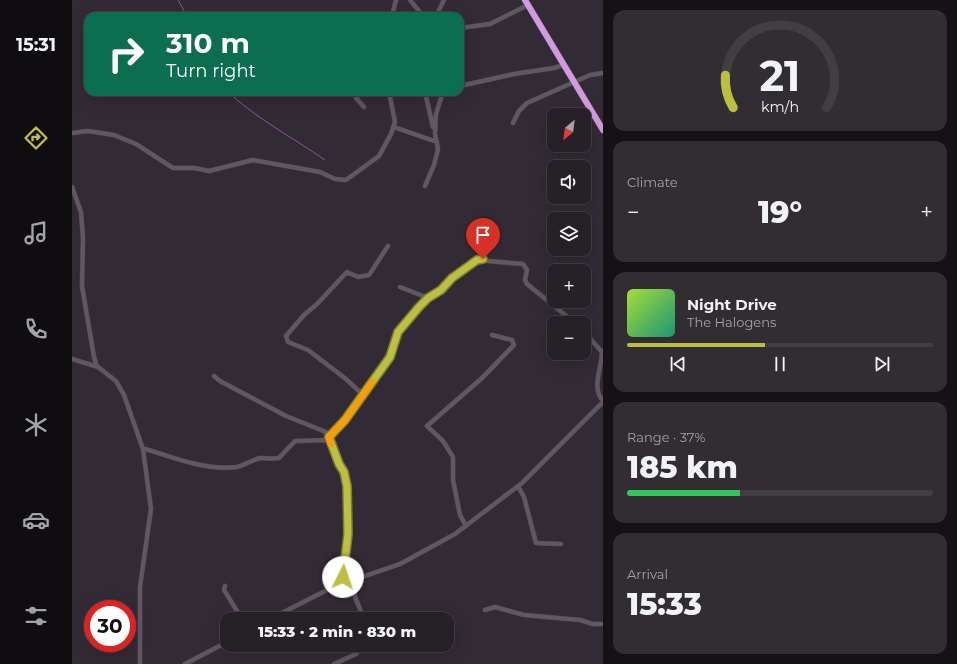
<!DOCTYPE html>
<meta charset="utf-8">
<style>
body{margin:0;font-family:Montserrat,sans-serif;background:#322d33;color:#f1f3f6;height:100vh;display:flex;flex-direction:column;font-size:15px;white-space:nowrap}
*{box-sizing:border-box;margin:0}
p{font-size:13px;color:#a4a3a7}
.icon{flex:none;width:22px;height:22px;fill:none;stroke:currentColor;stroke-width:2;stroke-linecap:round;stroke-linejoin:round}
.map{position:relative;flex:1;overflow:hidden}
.details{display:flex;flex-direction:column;gap:10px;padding:10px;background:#151215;width:354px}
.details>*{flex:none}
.guide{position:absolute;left:12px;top:12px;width:380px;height:84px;border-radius:12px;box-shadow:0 4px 16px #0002,0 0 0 1px #423e44;background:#0b6e4f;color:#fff;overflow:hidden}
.needle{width:26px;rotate:209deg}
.controls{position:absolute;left:475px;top:108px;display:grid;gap:8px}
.controls a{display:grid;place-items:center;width:44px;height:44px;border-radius:8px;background:#262027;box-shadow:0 4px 16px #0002,0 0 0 1px #423e44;font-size:20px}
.speed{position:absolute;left:12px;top:600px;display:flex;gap:8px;font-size:20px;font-weight:700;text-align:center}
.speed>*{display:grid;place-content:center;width:52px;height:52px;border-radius:50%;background:#262027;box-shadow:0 4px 16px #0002,0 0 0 1px #423e44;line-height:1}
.speed .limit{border:6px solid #d22;background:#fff;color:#111}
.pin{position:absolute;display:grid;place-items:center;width:34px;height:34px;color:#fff;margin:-41px -17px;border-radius:50% 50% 50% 0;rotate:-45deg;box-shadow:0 0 4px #0007}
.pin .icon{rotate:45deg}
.me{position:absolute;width:44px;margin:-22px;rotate:4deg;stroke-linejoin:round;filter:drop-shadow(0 0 3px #0008)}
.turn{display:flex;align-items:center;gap:14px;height:84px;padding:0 16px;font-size:18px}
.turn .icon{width:52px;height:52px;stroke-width:2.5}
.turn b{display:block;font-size:28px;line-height:34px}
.big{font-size:30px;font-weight:800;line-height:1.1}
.details .widget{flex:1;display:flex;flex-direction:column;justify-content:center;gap:6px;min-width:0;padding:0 14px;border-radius:12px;background:#322d33}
.details .dial{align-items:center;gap:0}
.dial svg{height:104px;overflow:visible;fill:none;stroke:#423e44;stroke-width:7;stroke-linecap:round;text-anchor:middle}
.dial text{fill:#f1f3f6;stroke:none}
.song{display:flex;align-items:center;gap:12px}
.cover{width:48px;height:48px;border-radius:6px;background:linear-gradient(135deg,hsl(80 70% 55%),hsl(160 70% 35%))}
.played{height:4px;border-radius:2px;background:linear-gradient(90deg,#bdbf43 45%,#423e44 45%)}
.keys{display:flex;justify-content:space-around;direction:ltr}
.heat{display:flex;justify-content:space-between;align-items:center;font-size:22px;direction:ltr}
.charge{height:6px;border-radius:3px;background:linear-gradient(90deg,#34c759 37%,#423e44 0)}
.trip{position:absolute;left:148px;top:612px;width:234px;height:40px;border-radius:12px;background:#262027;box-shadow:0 4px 16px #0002,0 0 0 1px #423e44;font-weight:800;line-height:40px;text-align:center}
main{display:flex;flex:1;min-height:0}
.tab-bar{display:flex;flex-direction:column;width:72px;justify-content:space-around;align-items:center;background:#0f0d10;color:#a4a3a7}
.tab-bar .icon{width:28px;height:28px}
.tab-bar .current{color:#bdbf43}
.tab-bar b{font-size:18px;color:#f1f3f6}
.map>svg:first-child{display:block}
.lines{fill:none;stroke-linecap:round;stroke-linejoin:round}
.stream{stroke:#90539d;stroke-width:1}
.minor-casing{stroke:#4f4850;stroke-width:5}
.highway-casing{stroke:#4f4850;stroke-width:7}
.minor{stroke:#605762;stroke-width:4}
.highway{stroke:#d399e1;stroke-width:6}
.route-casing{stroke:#7b7c2c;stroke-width:10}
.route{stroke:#bdbf43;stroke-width:7}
.slow{stroke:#f59e0b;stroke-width:7}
</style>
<main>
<nav class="tab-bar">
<b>15:31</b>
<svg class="icon current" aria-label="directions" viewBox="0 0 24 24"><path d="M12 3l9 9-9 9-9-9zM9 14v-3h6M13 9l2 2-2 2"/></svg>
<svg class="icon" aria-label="music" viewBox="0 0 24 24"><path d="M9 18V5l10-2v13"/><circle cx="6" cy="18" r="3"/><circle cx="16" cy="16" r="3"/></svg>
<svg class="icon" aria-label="phone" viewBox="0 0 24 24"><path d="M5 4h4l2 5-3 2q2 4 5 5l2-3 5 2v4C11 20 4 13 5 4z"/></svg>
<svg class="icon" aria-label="climate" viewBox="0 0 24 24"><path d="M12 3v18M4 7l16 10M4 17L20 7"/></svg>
<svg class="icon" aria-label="car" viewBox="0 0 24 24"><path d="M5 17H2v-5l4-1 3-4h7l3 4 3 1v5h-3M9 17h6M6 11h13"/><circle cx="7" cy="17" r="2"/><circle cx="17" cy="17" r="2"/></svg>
<svg class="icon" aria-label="filters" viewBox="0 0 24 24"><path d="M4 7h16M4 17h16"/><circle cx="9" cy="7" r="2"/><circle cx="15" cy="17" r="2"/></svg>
</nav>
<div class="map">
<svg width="531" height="664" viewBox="0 0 531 664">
<rect width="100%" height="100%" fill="#322a34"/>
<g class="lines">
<path class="stream" d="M106,0L115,16
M156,92C185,119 220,137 253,160"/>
<defs>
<path id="minor" d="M338,0L351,16
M320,16L324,0
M364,16L372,0
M388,28L418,24L456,5
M388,86L442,74L482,68L492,65
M288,92L284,98L292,107
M353,92L361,127
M441,123L447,111L455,103L518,75L531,73
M322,127L365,142
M0,133L16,131L42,135L64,144L101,168H122L137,171L181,160L248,172L263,179L274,180L307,156L319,134L323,122L317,92
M353,186L362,165L366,149L363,134L364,114L371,92
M0,187L9,212L11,238L10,286L22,357L25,367
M328,287L356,298
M512,332L530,352C530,367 519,388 531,401
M0,359L26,367L44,381L52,395L71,449L79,509L68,587V664
M142,376L148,381L214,416L254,432L274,479L276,534L271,572L274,582
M291,395L274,379L236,350L216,342L214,336L232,315L245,304L275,272L286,277L297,275L316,246
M257,437L273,419L318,357L326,333L347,307L356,298L369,290L380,278L405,260L451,264L455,270L453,280L455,284L503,323
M71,449H74C101,458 136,471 165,467C173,465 180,460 188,458C194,458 201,459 207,458L223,441L258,440
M446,486L452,497L464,543L489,544
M394,526L388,515L381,480V457L371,441L355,426L410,378L442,345L440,340L420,335
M282,579L283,597L292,619
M153,586L152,590L170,619
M413,610L423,607L452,615L508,620L521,624H531
M198,619L261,587L328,564L383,534L450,483L531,402
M113,664L155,642
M262,664L284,654L292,645"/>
<path id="highway" d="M453,0L531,130"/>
</defs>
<use href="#minor" class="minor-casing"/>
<use href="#highway" class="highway-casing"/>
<use href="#minor" class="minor"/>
<use href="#highway" class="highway"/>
</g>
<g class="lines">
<defs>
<path id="route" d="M271,577L276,534L275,486L272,472L267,464L257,437L273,420L318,357L326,332L347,307L356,298L369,290L380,278L405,260L411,259"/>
</defs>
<use href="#route" class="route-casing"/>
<use href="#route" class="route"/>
<path class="slow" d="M259,444L257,437L273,420L300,382"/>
</g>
</svg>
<div class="controls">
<a><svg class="needle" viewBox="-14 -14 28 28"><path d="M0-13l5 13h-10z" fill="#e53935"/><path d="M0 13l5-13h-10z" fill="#a4a3a7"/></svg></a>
<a><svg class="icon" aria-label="sound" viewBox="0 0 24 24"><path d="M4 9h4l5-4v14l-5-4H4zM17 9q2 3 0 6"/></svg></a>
<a><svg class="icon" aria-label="layers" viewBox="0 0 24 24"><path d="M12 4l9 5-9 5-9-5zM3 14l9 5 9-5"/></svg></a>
<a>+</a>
<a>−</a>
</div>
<div class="speed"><div class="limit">30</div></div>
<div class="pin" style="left:411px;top:259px;background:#d93025"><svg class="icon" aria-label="arrive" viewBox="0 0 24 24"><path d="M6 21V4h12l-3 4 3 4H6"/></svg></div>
<svg class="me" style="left:271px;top:577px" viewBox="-20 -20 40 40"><circle r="19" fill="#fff"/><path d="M0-13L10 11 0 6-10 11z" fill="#bdbf43"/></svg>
<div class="trip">15:33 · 2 min · 830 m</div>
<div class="guide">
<div class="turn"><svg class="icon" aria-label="right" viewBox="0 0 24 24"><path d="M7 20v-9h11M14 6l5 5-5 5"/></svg><div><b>310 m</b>Turn right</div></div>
</div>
</div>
<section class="details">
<div class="widget dial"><svg viewBox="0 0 100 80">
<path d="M14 69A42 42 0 1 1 86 69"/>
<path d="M14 69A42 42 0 0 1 8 44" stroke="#bdbf43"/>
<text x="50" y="56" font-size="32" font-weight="700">21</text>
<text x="50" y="72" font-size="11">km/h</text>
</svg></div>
<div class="widget"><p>Climate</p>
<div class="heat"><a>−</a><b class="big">19°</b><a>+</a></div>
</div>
<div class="widget">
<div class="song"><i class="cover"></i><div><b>Night Drive</b><p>The Halogens</p></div></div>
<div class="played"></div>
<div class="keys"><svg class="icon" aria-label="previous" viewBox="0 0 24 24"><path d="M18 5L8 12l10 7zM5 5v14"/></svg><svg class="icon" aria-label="pause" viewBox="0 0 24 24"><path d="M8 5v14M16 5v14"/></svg><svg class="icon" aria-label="next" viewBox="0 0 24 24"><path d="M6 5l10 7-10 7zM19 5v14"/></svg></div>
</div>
<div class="widget"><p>Range · 37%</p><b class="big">185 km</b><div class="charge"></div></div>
<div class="widget"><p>Arrival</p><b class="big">15:33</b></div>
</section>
</main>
